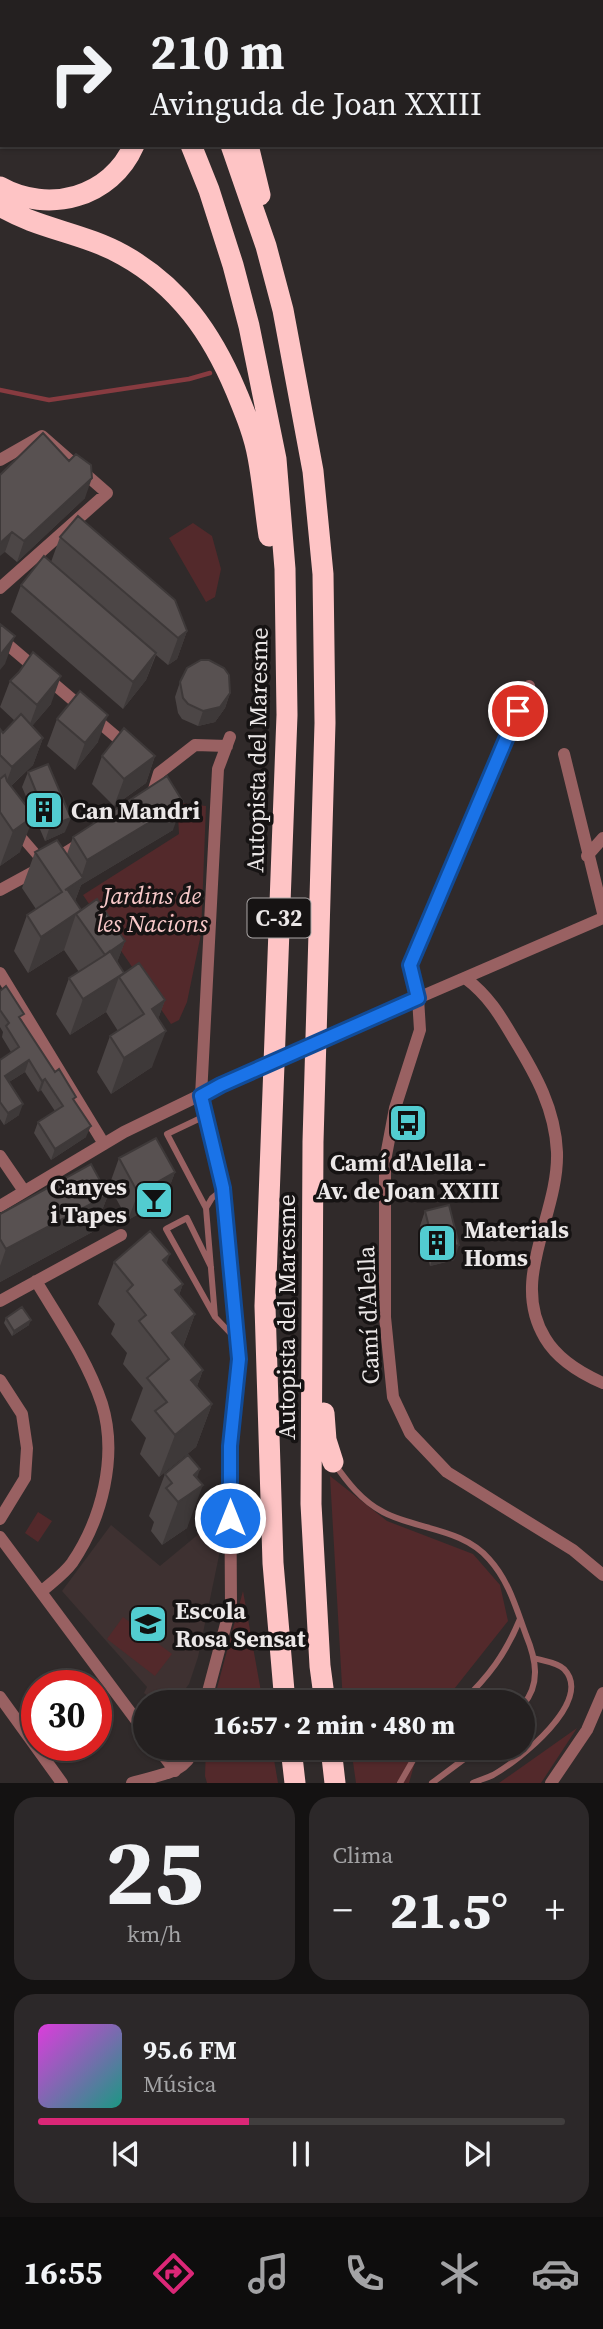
<!DOCTYPE html>
<html lang="es">
<meta charset="utf-8">
<style>
body{margin:0;font-family:"Source Serif 4",serif;background:#2c2829;color:#f1f3f6;height:100vh;display:flex;flex-direction:column;font-size:26px;white-space:nowrap}
*{box-sizing:border-box;margin:0}
p{font-size:23px;color:#a3a3a5}
.icon{flex:none;width:38px;height:38px;fill:none;stroke:currentColor;stroke-width:2;stroke-linecap:round;stroke-linejoin:round}
.map{position:relative;height:1783px;overflow:hidden}
.details{display:flex;flex-direction:column;gap:14px;padding:14px;background:#141212;flex:1}
.details>*{flex:none}
.hud{position:absolute;left:0px;top:0px;width:604px;height:147px;box-shadow:0 2px 5px #0004,0 0 0 2px #413e3e;background:#242020;color:#f1f3f6;overflow:hidden}
.speed{position:absolute;left:21px;top:1670px;display:flex;gap:14px;font-size:35px;font-weight:700;text-align:center}
.speed>*{display:grid;place-content:center;width:91px;height:91px;border-radius:50%;background:#242020;box-shadow:0 2px 5px #0004,0 0 0 2px #413e3e;line-height:1}
.speed .limit{border:10px solid #d22;background:#fff;color:#111}
.pin{position:absolute;display:grid;place-items:center;width:60px;height:60px;color:#fff;margin:-30px;border:4px solid #fff;border-radius:50%;box-shadow:0 2px 7px #0007}
.me{position:absolute;width:77px;margin:-38px;rotate:0deg;stroke-linejoin:round;filter:drop-shadow(0 0 5px #0008)}
.turn{display:flex;align-items:center;gap:24px;height:147px;padding:0 35px;font-size:32px}
.turn .icon{width:91px;height:91px;stroke-width:2.5}
.turn b{display:block;font-size:49px;line-height:60px}
.big{font-size:52px;font-weight:800;line-height:1.1}
.details .widget{flex:1;display:flex;flex-direction:column;justify-content:center;gap:10px;min-width:0;padding:0 24px;border-radius:21px;background:#2c2829}
.details .dial{align-items:center;gap:0}
.dial b{font-size:91px;line-height:1}
.song{display:flex;align-items:center;gap:21px}
.cover{width:84px;height:84px;border-radius:10px;background:linear-gradient(135deg,hsl(300 70% 55%),hsl(170 70% 35%))}
.played{height:7px;border-radius:4px;background:linear-gradient(90deg,#db2777 40%,#413e3e 40%)}
.keys{display:flex;justify-content:space-around;direction:ltr}
.heat{display:flex;justify-content:space-between;align-items:center;font-size:38px;direction:ltr}
.details .tiles{flex:1;display:grid;gap:14px;grid-template-columns:1fr 1fr}
.widget:last-child{grid-column:span 2}
.trip{position:absolute;left:133px;top:1690px;width:402px;height:70px;border-radius:35px;background:#242020;box-shadow:0 2px 5px #0004,0 0 0 2px #413e3e;font-weight:800;line-height:70px;text-align:center}
.dock{display:flex;height:112px;justify-content:space-around;align-items:center;background:#0e0d0d;color:#a3a3a5}
.dock .icon{width:49px;height:49px}
.dock .active{color:#db2777}
.dock b{font-size:32px;color:#f1f3f6}
.map>svg:first-child{display:block}
.built{fill:#3e3131}
.green{fill:#53292b}
.lines{fill:none;stroke-linecap:round;stroke-linejoin:round}
.stream{stroke:#873b40;stroke-width:4.5}
.service{stroke:#996162;stroke-width:6}
.pedestrian{stroke:#996162;stroke-width:10}
.minor{stroke:#996162;stroke-width:12}
.motorway{stroke:#fec4c5;stroke-width:21}
.minor-bridge{stroke:#996162;stroke-width:12}
.wall{fill:#4c4646}
.shaded-wall{fill:#3e3939}
.building{fill:#585151;stroke:#3e3939;stroke-width:2}
.route-casing{stroke:#114b97;stroke-width:18}
.route{stroke:#1a73e8;stroke-width:12}
.labels{text-anchor:middle;dominant-baseline:central;stroke-width:7;stroke-linejoin:round;paint-order:stroke}
.shield{fill:#161313;stroke:#aba7a7;stroke-width:2}
.shield-label{font-size:23px;font-weight:bold;fill:#ebe7e7}
.street-label{font-size:24px;fill:#ebe7e7;stroke:#161313}
.poi-label{font-size:24px;font-weight:bold;fill:#ebe7e7;stroke:#161313;text-anchor:start}
.park-label{font-size:24px;font-style:italic;fill:#f8c9c9;stroke:#161313}
</style>
<div class="map">
<svg width="603" height="1783" viewBox="0 0 603 1783">
<rect width="100%" height="100%" fill="#302a2a"/>
<path class="built" d="M212,1523L221,1546L198,1657L189,1684L175,1703H157L144,1693L147,1687L62,1591L111,1525L160,1566Z"/>
<path class="green" d="M193,523L212,536L221,569L215,597L206,602L169,538Z
M172,802L206,806L201,934L187,1002L179,1020L171,1024L83,895L179,834L178,815Z
M330,1476L387,1521L473,1554L500,1585L508,1621L443,1703H343Z
M38,1512L52,1521L38,1542L25,1533Z
M243,1591L263,1703H213Z
M123,1617L172,1654L155,1676L107,1639Z
M577,1728L541,1783H499Z
M206,1748H272L278,1783H207L205,1776Z
M351,1748H419L409,1783H356Z"/>
<g class="lines">
<path class="stream" d="M0,390L49,400L189,379L210,373"/>
<path class="service" d="M205,1116L167,1134L206,1208L215,1317L166,1229L187,1218L211,1267
M385,1161L402,1165
M206,1208L212,1198L223,1189
M215,1317L235,1338
M334,1463C347,1482 362,1501 383,1512C417,1530 462,1528 489,1559C509,1581 516,1608 526,1635C536,1659 541,1684 523,1705
M461,1703C489,1676 505,1655 520,1619
M400,1783L420,1748
M432,1783L479,1748
M473,1783C479,1780 487,1778 493,1775C518,1761 595,1701 564,1669C557,1662 543,1661 534,1658"/>
<path class="pedestrian" d="M0,812L43,862"/>
<path class="minor" d="M0,460L42,436L107,493L0,588
M0,638L127,746
M529,686L410,965L418,998L420,1030L395,1108L385,1161V1317L393,1397L410,1433L447,1472L573,1550L603,1575
M564,754L603,913
M148,798L152,796L159,773L195,745L227,746
M587,856L603,838
M0,890L46,865L81,843
M0,973L104,1144
M465,978C488,995 500,1015 514,1039C536,1075 555,1109 557,1152C559,1215 509,1279 545,1338C558,1360 580,1373 603,1383
M397,1007L603,918
M0,1156L24,1191
M0,1206L124,1132L221,1085
M36,1281C60,1321 87,1359 102,1404C118,1456 102,1519 72,1563C64,1574 51,1583 41,1592
M0,1301L121,1235
M0,1380L22,1414L27,1448L25,1478L0,1519
M0,1537L145,1732
M0,1697L62,1783
M205,1703L231,1605L230,1446L239,1358L223,1188L201,1096L218,769L230,737
M158,1748L175,1771
M132,1783C155,1775 186,1775 194,1748
M551,1783L587,1730L603,1693"/>
<path class="motorway" d="M107,0L109,2
M165,0L166,2
M203,0V2
M191,145L209,190L233,265L249,326L276,459L285,569L287,715L265,1306L273,1563L285,1703
M231,145L266,246L283,310L313,471L323,574L325,723L313,1142L311,1504L320,1666L325,1703
M248,145L260,195
M0,187C48,214 111,198 134,145
M0,206C38,229 84,233 123,255C179,286 212,334 236,391C245,413 254,434 258,457C263,483 265,510 269,536
M324,1413L326,1440L333,1462
M291,1748L295,1783
M331,1748L335,1783"/>
<path class="minor-bridge" d="M221,1085L397,1007"/>
</g>
<path class="wall" d="M0,475L85,498L17,562L5,552Z
M60,537L187,631L177,659L168,665L156,655L146,680L123,709L11,612L21,585L51,562Z
M10,681L51,704L32,726L43,738L33,765L11,786L20,852L0,866V729L3,733L15,721L0,707Z
M180,682L230,693L225,708L215,722L198,726L182,719L178,713L175,697Z
M57,719L98,742L75,770L47,746Z
M102,756H155L146,783L114,806L92,784Z
M28,772L65,832L45,841L22,787Z
M173,830L81,885L75,901L81,911L125,941L117,962L124,973L165,1000L158,1019L152,1067L111,1094L97,1072L110,1036L118,1031L106,1012L70,1035L56,1014L69,978L79,972L64,950L28,973L14,951L27,915L36,909L22,888L35,852L67,854L73,837Z
M0,991L21,1021L74,1102L86,1137L51,1160L34,1133L38,1122L55,1111L41,1090L38,1092L25,1072L9,1082L19,1115L4,1125L0,1119V1060L11,1052L2,1037L3,1032L0,1027Z
M119,1158L175,1172L165,1199L128,1220L109,1186Z
M108,1195L94,1231L0,1282V1214Z
M425,1211L454,1260L430,1266L420,1226Z
M114,1262L166,1264L183,1284L179,1295L195,1314L183,1347L203,1370L197,1386L212,1404L196,1447L159,1477L140,1454L146,1438L131,1420L143,1388L123,1364L127,1353L111,1334L115,1324L98,1304Z
M6,1318L29,1325L12,1336L4,1323Z
M165,1474L197,1478L187,1528L162,1545L151,1531L154,1522L149,1516Z"/>
<path class="shaded-wall" d="M92,478L85,498L17,562L24,541Z
M12,532L5,552L0,556V543Z
M187,631L177,659L168,665L178,638Z
M15,636L5,664L0,670V655Z
M156,653L146,680L123,709L133,682Z
M61,676L51,704L27,732L37,705Z
M230,693L225,708L215,722L198,726L203,711Z
M108,715L98,742L75,770L85,743Z
M43,738L33,765L2,794L12,767Z
M155,756L146,783L114,806L124,779Z
M183,802L173,830L81,885L70,914L65,890L80,881L87,860Z
M34,816L20,852L0,866L13,831Z
M71,818L65,832L45,841L50,826Z
M76,914L64,950L28,973L41,937Z
M125,941L112,976L105,955Z
M124,973L119,977L106,1012L70,1035L83,999Z
M165,1000L152,1036V1009Z
M166,1031L152,1067L111,1094L124,1058Z
M29,1060L25,1072L1,1087L5,1076Z
M45,1079L41,1090L38,1092L42,1081Z
M23,1104L19,1115L4,1125L8,1113Z
M91,1126L86,1137L51,1160L55,1149Z
M175,1172L165,1199L128,1220L138,1193Z
M108,1195L94,1231L0,1282V1266L6,1249Z
M459,1245L454,1260L430,1266L435,1251Z
M170,1254L154,1297L163,1260Z
M183,1284L167,1327L175,1290Z
M195,1314L179,1357L169,1359L172,1333Z
M31,1320L29,1325L12,1336L14,1331Z
M203,1370L187,1413L191,1380Z
M212,1404L196,1447L159,1477L175,1435Z
M200,1469L192,1493L203,1485L187,1528L162,1545L178,1502L194,1475Z"/>
<path class="building" d="M43,433L69,461L76,454L91,465L92,478L24,541L12,532L0,543V475Z
M78,516L175,600L187,631L178,638L60,537Z
M44,556L156,653L133,682L21,585Z
M0,624L15,636L0,655Z
M33,652L61,676L37,705L10,681L19,672Z
M201,660H209L224,668L229,675L230,693L220,707L203,711L188,704L183,698L180,682L187,668Z
M80,691L108,715L85,743L57,719Z
M21,714L43,738L12,767L0,755V729L3,733Z
M124,728L155,756L124,779L102,756Z
M48,764L71,818L50,826L28,772Z
M5,775L7,781L34,816L13,831L0,812V779Z
M167,776L183,802L87,860L73,837Z
M57,840L83,878L65,890L67,889L81,910L41,937L27,915L62,892L35,852Z
M97,899L125,941L105,955L110,951L124,973L83,999L69,978L105,955L76,914Z
M139,963L165,1000L152,1009L166,1031L124,1058L110,1036L144,1014L119,977Z
M6,986L24,1014L19,1017L55,1072L59,1069L76,1097L73,1099L91,1126L55,1149L38,1122L63,1106L45,1079L42,1081L29,1060L5,1076L23,1104L8,1113L0,1102V1060L19,1047L6,1026L9,1023L0,1010V991Z
M156,1138L175,1172L138,1193L119,1158Z
M91,1164L108,1195L6,1249L0,1239V1214Z
M449,1205L459,1245L435,1251L425,1211Z
M150,1231L170,1254L163,1260L183,1284L175,1290L195,1314L172,1333L203,1370L191,1380L212,1404L175,1435L155,1411L167,1402L147,1378L169,1359L139,1321L146,1315L127,1291L133,1285L114,1262Z
M22,1307L31,1320L14,1331L6,1318Z
M188,1455L200,1469L194,1475L203,1485L178,1502L166,1488L172,1483L165,1474Z"/>
<g class="lines">
<defs>
<path id="route" d="M230,1518V1446L239,1359L223,1188L201,1096L221,1085L418,998L410,965L518,711"/>
</defs>
<use href="#route" class="route-casing"/>
<use href="#route" class="route"/>
</g>
<defs>
<symbol id="building-square" viewBox="-11 -11 22 22"><rect x="-9" y="-9" width="18" height="18" rx="4" fill="#52ccd0" stroke="#161313"/><path d="M-4-6H4V6H1V3H-1V6H-4ZM-2.5-4.3h1.7v1.8h-1.7ZM.8-4.3h1.7v1.8H.8ZM-2.5-1h1.7V.8h-1.7ZM.8-1h1.7V.8H.8Z" fill="#111"/></symbol>
<symbol id="bus-square" viewBox="-11 -11 22 22"><rect x="-9" y="-9" width="18" height="18" rx="4" fill="#52ccd0" stroke="#161313"/><path d="M-5-6H5V4H4V6H2V4H-2V6H-4V4H-5ZM-3.5-4V0h7V-4ZM-3.5 1.2v1.5H-2V1.2ZM2 1.2v1.5H3.5V1.2Z" fill="#111"/></symbol>
<symbol id="bar-square" viewBox="-11 -11 22 22"><rect x="-9" y="-9" width="18" height="18" rx="4" fill="#52ccd0" stroke="#161313"/><path d="M-6-5H6L.8 .8V4.5H3.5V6h-7V4.5H-.8V.8Z" fill="#111"/></symbol>
<symbol id="school-square" viewBox="-11 -11 22 22"><rect x="-9" y="-9" width="18" height="18" rx="4" fill="#52ccd0" stroke="#161313"/><path d="M0-5L7-2L0 1L-7-2ZM-4 1L0 2.5L4 1V4Q0 6-4 4Z" fill="#111"/></symbol>
</defs>
<g fill-rule="evenodd">
<use href="#building-square" x="22" y="788" width="44" height="44"/>
<use href="#bus-square" x="386" y="1101" width="44" height="44"/>
<use href="#bar-square" x="132" y="1178" width="44" height="44"/>
<use href="#building-square" x="415" y="1221" width="44" height="44"/>
<use href="#school-square" x="126" y="1602" width="44" height="44"/>
</g>
<g class="labels">
<rect class="shield" x="247.5" y="898.5" width="63" height="39" rx="5"/>
<g class="shield-label">
<text x="279" y="918">C-32</text>
</g>
<g class="street-label">
<text transform="translate(257 750) rotate(-89)">Autopista del Maresme</text>
<text transform="translate(368 1315) rotate(-92)">Camí d'Alella</text>
<text transform="translate(286 1317) rotate(-90)">Autopista del Maresme</text>
</g>
<g class="poi-label">
<text x="71" y="810">Can Mandri</text>
<text x="408" y="1162" text-anchor="middle">Camí d'Alella -<tspan x="408" dy="28">Av. de Joan XXIII</tspan></text>
<text x="127" y="1186" text-anchor="end">Canyes<tspan x="127" dy="28">i Tapes</tspan></text>
<text x="464" y="1229">Materials<tspan x="464" dy="28">Homs</tspan></text>
<text x="175" y="1610">Escola<tspan x="175" dy="28">Rosa Sensat</tspan></text>
</g>
<g class="park-label">
<text x="152" y="895">Jardins de<tspan x="152" dy="28">les Nacions</tspan></text>
</g>
</g>
</svg>
<div class="speed"><div class="limit">30</div></div>
<div class="pin" style="left:518px;top:711px;background:#d93025"><svg class="icon" aria-label="arrive" viewBox="0 0 24 24"><path d="M6 21V4h12l-3 4 3 4H6"/></svg></div>
<svg class="me" style="left:230px;top:1518px" viewBox="-20 -20 40 40"><circle r="17" fill="#1a73e8" stroke="#fff" stroke-width="3"/><path d="M0-11L8 9 0 5-8 9z" fill="#fff"/></svg>
<div class="trip">16:57 · 2 min · 480 m</div>
<div class="hud">
<div class="turn"><svg class="icon" aria-label="right" viewBox="0 0 24 24"><path d="M7 20v-9h11M14 6l5 5-5 5"/></svg><div><b>210 m</b>Avinguda de Joan XXIII</div></div>
</div>
</div>
<section class="details">
<div class="tiles">
<div class="widget dial"><b>25</b><p>km/h</p></div>
<div class="widget"><p>Clima</p>
<div class="heat"><a>−</a><b class="big">21.5°</b><a>+</a></div>
</div>
<div class="widget">
<div class="song"><i class="cover"></i><div><b>95.6 FM</b><p>Música</p></div></div>
<div class="played"></div>
<div class="keys"><svg class="icon" aria-label="previous" viewBox="0 0 24 24"><path d="M18 5L8 12l10 7zM5 5v14"/></svg><svg class="icon" aria-label="pause" viewBox="0 0 24 24"><path d="M8 5v14M16 5v14"/></svg><svg class="icon" aria-label="next" viewBox="0 0 24 24"><path d="M6 5l10 7-10 7zM19 5v14"/></svg></div>
</div>
</div>
</section>
<nav class="dock">
<b>16:55</b>
<svg class="icon active" aria-label="directions" viewBox="0 0 24 24"><path d="M12 3l9 9-9 9-9-9zM9 14v-3h6M13 9l2 2-2 2"/></svg>
<svg class="icon" aria-label="music" viewBox="0 0 24 24"><path d="M9 18V5l10-2v13"/><circle cx="6" cy="18" r="3"/><circle cx="16" cy="16" r="3"/></svg>
<svg class="icon" aria-label="phone" viewBox="0 0 24 24"><path d="M5 4h4l2 5-3 2q2 4 5 5l2-3 5 2v4C11 20 4 13 5 4z"/></svg>
<svg class="icon" aria-label="climate" viewBox="0 0 24 24"><path d="M12 3v18M4 7l16 10M4 17L20 7"/></svg>
<svg class="icon" aria-label="car" viewBox="0 0 24 24"><path d="M5 17H2v-5l4-1 3-4h7l3 4 3 1v5h-3M9 17h6M6 11h13"/><circle cx="7" cy="17" r="2"/><circle cx="17" cy="17" r="2"/></svg>
</nav>
